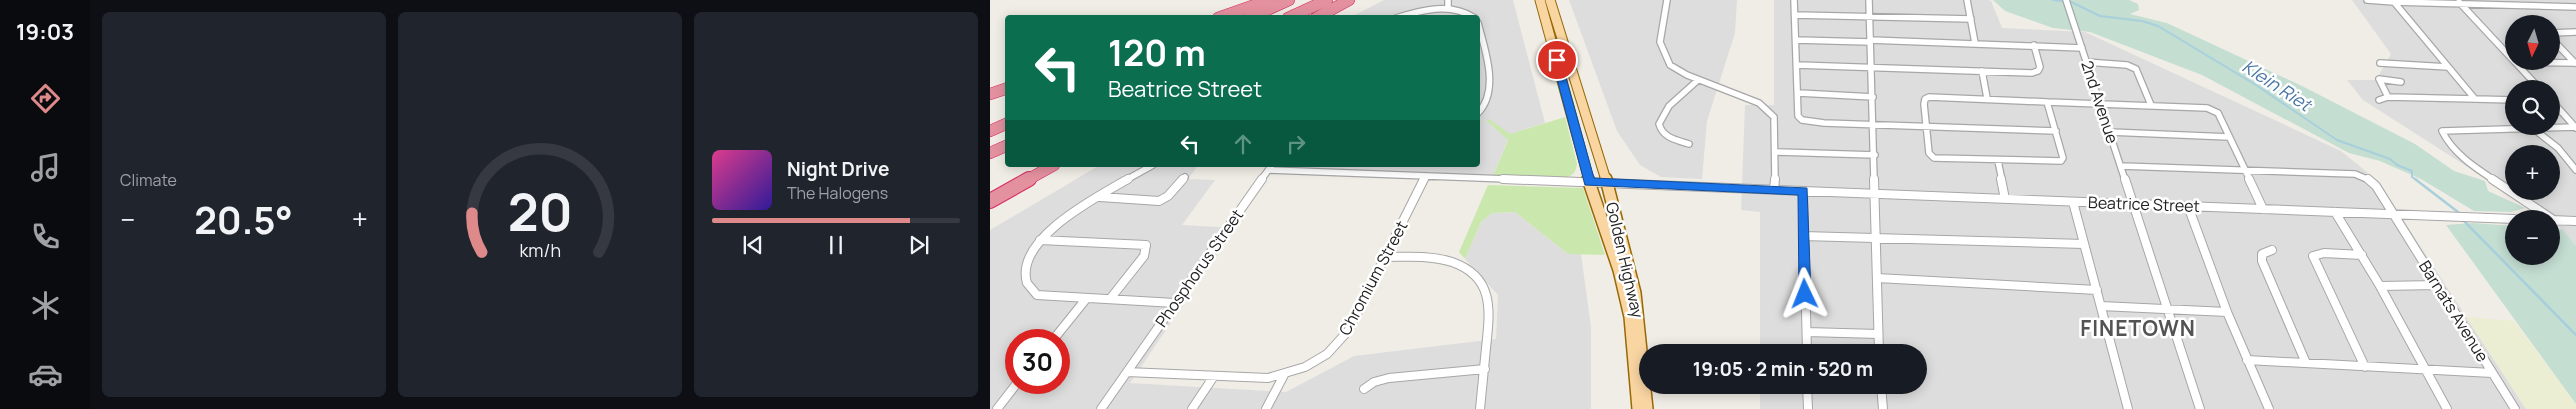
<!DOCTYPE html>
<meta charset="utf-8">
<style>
body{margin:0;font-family:Manrope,sans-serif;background:#20242c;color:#f1f3f6;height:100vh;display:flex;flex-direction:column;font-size:19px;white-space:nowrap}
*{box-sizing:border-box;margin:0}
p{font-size:16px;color:#9ea1a6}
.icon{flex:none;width:28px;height:28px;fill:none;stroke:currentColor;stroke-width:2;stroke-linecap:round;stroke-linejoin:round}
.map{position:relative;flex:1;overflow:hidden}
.drawer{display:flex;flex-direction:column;gap:12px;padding:12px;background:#0d0f14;width:900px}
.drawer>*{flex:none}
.guide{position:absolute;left:15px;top:15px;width:475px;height:152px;border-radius:5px;box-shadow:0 2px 12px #0003;background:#0b6e4f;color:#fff;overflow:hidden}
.needle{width:32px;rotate:185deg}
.buttons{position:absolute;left:1515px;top:15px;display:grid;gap:10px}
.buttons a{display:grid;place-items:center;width:55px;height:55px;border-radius:50%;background:#171b24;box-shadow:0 2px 12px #0003;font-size:25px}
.speed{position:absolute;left:15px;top:329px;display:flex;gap:10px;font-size:25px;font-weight:700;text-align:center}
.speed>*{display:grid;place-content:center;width:65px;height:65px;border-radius:50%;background:#171b24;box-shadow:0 2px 12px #0003;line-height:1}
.speed .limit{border:8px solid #d22;background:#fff;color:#111}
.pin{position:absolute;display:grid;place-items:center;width:42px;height:42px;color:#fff;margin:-21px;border:2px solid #fff;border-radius:50%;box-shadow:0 1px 5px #0007}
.me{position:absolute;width:55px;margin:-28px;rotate:358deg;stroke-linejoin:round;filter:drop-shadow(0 0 4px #0008)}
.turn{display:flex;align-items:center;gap:18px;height:105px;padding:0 20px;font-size:22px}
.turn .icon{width:65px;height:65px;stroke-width:2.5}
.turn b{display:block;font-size:35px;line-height:42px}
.lanes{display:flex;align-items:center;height:48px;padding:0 20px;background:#0003;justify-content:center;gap:25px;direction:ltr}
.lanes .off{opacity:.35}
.big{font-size:38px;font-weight:700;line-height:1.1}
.drawer .tile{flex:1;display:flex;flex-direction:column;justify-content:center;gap:8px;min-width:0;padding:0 18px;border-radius:8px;background:#20242c}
.drawer .dial{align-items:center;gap:0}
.dial svg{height:130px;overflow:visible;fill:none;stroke:#363941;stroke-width:7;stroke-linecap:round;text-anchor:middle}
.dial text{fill:#f1f3f6;stroke:none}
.song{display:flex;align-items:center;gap:15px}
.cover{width:60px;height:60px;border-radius:8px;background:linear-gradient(135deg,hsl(330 70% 55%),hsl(250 70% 35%))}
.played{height:5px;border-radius:2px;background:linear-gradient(90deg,#df8a8a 80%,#363941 80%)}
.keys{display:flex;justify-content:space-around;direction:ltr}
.heat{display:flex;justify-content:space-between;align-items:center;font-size:28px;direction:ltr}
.drawer .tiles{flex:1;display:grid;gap:12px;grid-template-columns:repeat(3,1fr)}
.trip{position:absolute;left:649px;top:344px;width:288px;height:50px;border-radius:25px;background:#171b24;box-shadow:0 2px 12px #0003;font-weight:700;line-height:50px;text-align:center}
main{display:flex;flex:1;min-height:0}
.tab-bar{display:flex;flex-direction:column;width:90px;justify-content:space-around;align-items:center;background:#090b0e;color:#9ea1a6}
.tab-bar .icon{width:35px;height:35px}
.tab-bar .current{color:#df8a8a}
.tab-bar b{font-size:22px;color:#f1f3f6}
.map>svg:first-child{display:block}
.residential{fill:#dedddd;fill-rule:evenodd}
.farmland{fill:#ebeed2}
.grass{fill:#cae8ae}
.wetland{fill:#c4ded2}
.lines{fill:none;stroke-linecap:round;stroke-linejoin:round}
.stream-far1{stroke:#a8cfdc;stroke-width:2}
.stream{stroke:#a8cfdc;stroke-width:2.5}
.minor-far1-casing{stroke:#a7a7a7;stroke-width:8}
.minor-casing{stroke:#a7a7a7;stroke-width:10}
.primary-far1-casing{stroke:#976905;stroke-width:11}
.primary-casing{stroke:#976905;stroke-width:14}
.motorway-far1-casing{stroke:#d62b63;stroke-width:12}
.motorway-casing{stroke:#d62b63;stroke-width:16}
.minor-far1{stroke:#fff;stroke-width:5.5}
.minor{stroke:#fff;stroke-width:8}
.primary-far1{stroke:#f9d5a2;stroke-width:9}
.primary{stroke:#f9d5a2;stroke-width:11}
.motorway-far1{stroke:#e4919f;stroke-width:11}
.motorway{stroke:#e4919f;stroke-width:14}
.route{fill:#1a73e8;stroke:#114b97}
.labels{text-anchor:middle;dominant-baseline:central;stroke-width:5;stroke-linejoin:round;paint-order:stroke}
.street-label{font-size:16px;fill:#202020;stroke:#fff}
.water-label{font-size:18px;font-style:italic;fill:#4b77a5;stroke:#fff}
.district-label{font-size:21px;font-weight:bold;letter-spacing:1px;fill:#535353;stroke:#fff}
</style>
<main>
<nav class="tab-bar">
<b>19:03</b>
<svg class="icon current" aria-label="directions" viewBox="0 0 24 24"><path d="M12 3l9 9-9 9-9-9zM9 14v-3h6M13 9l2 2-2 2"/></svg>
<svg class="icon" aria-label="music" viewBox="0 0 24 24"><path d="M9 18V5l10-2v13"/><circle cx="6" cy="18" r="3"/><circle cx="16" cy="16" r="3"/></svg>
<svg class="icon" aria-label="phone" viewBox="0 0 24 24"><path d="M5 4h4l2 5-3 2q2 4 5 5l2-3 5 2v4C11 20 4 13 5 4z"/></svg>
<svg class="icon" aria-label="climate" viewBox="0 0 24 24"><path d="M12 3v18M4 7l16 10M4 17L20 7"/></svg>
<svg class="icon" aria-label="car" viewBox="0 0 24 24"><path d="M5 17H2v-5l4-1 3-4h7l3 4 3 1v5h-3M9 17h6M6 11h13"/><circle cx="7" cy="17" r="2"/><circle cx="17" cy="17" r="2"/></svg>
</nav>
<section class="drawer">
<div class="tiles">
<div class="tile"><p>Climate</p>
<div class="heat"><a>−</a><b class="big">20.5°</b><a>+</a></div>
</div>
<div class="tile dial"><svg viewBox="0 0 100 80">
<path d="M14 69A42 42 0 1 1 86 69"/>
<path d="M14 69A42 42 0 0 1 8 45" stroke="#df8a8a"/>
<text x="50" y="56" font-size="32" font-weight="700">20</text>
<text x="50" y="72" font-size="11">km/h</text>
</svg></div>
<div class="tile">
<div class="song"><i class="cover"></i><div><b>Night Drive</b><p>The Halogens</p></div></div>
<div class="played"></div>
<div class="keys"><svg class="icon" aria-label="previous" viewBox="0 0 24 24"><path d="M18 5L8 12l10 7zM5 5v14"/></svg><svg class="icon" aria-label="pause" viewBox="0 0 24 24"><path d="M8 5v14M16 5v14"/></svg><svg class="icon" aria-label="next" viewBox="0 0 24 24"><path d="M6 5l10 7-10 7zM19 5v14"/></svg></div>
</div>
</div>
</section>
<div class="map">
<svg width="1586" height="409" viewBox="0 0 1586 409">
<rect width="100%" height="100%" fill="#f0ede6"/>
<path class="residential" d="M394,0H523L555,123L520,134L503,176L286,170L290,165H488V18L361,17Z
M579,0H747L745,33L717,121L712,179L671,177L650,165L627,131Z
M784,0H998L1001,1L1012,28L1095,32L1351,151L1388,181L1536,409H770V385H928V352H770V212L751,210L755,105H784Z
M1362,0H1586V246L1567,224L1373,100L1357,80H1386L1401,54ZM1524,24H1561V61H1524ZM1524,89H1561V126H1524ZM1524,154H1561V191H1524Z
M110,165H208L198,179L225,180L192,225L245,228L140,383L296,392L364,356L506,339L508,295L475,259L491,222L502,213L525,212L578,254H591L601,327V409H0V230ZM26,340H69V382H26Z"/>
<path class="farmland" d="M1476,317L1524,321L1586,404V409H1536Z"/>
<path class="grass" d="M575,117L587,164C586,172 583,175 576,178L503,176L518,140L496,120L499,119L520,134Z
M498,185L593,188L615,255L578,254L525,212L502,213L491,222L475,259L469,252Z"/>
<path class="wetland" d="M1003,0H1139L1148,4L1149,10L1140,14L1177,23L1314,87L1425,144L1464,171L1495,181L1498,191L1535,208L1521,212L1484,211L1431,179L1390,161L1359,153L1212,75L1100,32L1063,28L1015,11Z
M1483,223L1524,226V256H1561V228L1572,229L1586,246V404L1456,225Z"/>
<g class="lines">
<path class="stream-far1" d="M1063,0L1073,1
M1081,2L1110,16L1152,21L1168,26L1266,85L1347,140L1400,159L1407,165L1422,171V177L1427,180"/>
<path class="stream" d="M1425,179L1468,212
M1475,222L1586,335"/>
<defs>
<path id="minor-far1" d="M458,0V8
M677,0L670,42L680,65L697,75L769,103L784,117L785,180
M804,0L808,116L812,120L834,123L1066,131
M879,0L884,180
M977,0L985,43
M1076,0L1135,180
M1377,0L1404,2
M1469,2L1524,61
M805,15L981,19
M406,18C432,10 460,2 485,18
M488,23C495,50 510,90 488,113
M1561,33L1586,32
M1561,38L1585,63
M806,40L880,42
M880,40L1092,48
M1096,62L1137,65L1146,69L1161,105
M1525,62L1586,63
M1525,62L1550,89
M1390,63L1458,67
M807,65L1042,73L1048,71L1050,67L1044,45
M992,71L997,98
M809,93L883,97
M939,97L1057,102L1073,158L1071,161L944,158L939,153L934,104L935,99Z
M1398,97L1389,79L1411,82
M1389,100L1398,97L1485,99
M1524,100L1485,99L1404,2L1586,7
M1561,100L1586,128
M1057,102L1217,108L1228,113L1260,180
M1545,130L1568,148L1586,170
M1120,132L1239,137
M699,144C686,140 673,138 669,124L679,106L708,80
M786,152L885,155
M1008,161L1012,180
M1131,166L1365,174L1379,180
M279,170L545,180
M136,180L163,165
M192,180L195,177
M271,180L282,165
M434,180L436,176
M1504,180C1484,167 1463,153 1452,131L1585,127"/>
<path id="minor" d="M138,179C107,197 24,239 37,283L47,295L185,303
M513,179L1524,219
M884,179L889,352
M1011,179L1015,199
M1135,179L1210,409
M1259,179L1273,209
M1378,179L1386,186L1525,409
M1502,179L1565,221
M784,190L785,179
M813,191L817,352
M110,197L169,201L178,196L193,179
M1083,202L1138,409
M1198,206L1237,312L1279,409
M1345,212L1390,286L1457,409
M1561,220L1586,221
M813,236L1094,244
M50,240L156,245L154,256L120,299
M1282,250L1272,254V261L1316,363
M1372,255L1334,253L1323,256L1375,367
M397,257C418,257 441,255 462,262C505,277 500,311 496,348C494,368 492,389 490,409
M887,278L1107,290
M1390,286L1448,285
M1111,306L1237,312
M817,332L888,334
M63,340L96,299
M1257,360L1502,373
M137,372L278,378L315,367L337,354L358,331L434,179
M817,385L818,409
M891,385L893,409
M374,389L384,382L399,378L495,369
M7,409L28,382
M111,409L272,179
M202,409L224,376
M276,409L294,375"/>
<path id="primary-far1" d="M550,0L599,180
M560,0L616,180"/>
<path id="primary" d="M598,179L629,270L640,317L648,409
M616,179L645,293L657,409"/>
<path id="motorway-far1" d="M228,18L279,0
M259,18L299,0
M298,18L337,0
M326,18L359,0
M0,94L18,88
M0,131L18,123
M0,153L18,145
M37,180L64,165"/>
<path id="motorway" d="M0,201L39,179"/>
</defs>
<use href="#minor-far1" class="minor-far1-casing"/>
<use href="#minor" class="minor-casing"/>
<use href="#primary-far1" class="primary-far1-casing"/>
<use href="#primary" class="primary-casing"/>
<use href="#motorway-far1" class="motorway-far1-casing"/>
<use href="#motorway" class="motorway-casing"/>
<use href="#minor-far1" class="minor-far1"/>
<use href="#minor" class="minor"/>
<use href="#primary-far1" class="primary-far1"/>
<use href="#primary" class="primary"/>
<use href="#motorway-far1" class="motorway-far1"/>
<use href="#motorway" class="motorway"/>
</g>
<path class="route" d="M563,58L571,60L604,178L817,188L821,294L820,297H811L809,294L808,195L595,185L562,60Z"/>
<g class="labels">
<g class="street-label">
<text transform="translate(1110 102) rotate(72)">2nd Avenue</text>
<text transform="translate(1154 204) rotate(2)">Beatrice Street</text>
<text transform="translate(635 260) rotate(77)">Golden Highway</text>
<text transform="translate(209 268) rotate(-55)">Phosphorus Street</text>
<text transform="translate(383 278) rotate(-62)">Chromium Street</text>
<text transform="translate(1464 311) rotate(58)">Barnats Avenue</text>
</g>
<g class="water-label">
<text transform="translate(1287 85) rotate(33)">Klein Riet</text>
</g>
<g class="district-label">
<text x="1148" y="328">FINETOWN</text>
</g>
</g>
</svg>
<div class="buttons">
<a><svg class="needle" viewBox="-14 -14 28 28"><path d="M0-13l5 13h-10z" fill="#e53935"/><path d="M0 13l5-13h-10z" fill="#9ea1a6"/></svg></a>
<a><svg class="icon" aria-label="search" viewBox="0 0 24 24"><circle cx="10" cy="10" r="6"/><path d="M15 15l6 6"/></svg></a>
<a>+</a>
<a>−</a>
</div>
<div class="speed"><div class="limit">30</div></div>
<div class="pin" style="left:567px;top:60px;background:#d93025"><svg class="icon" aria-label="arrive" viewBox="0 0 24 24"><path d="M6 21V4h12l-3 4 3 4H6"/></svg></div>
<svg class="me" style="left:815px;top:294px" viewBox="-20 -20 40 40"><path d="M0-17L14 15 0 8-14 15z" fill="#1a73e8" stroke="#fff" stroke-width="4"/></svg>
<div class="trip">19:05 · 2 min · 520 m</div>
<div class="guide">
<div class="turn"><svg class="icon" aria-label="left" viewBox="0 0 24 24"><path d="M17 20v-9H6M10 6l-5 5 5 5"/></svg><div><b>120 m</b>Beatrice Street</div></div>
<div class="lanes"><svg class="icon" aria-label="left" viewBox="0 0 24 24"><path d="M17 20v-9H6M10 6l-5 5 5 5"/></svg><svg class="icon off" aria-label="ahead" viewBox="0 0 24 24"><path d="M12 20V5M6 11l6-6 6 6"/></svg><svg class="icon off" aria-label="right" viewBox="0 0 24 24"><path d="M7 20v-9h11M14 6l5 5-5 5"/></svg></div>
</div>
</div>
</main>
